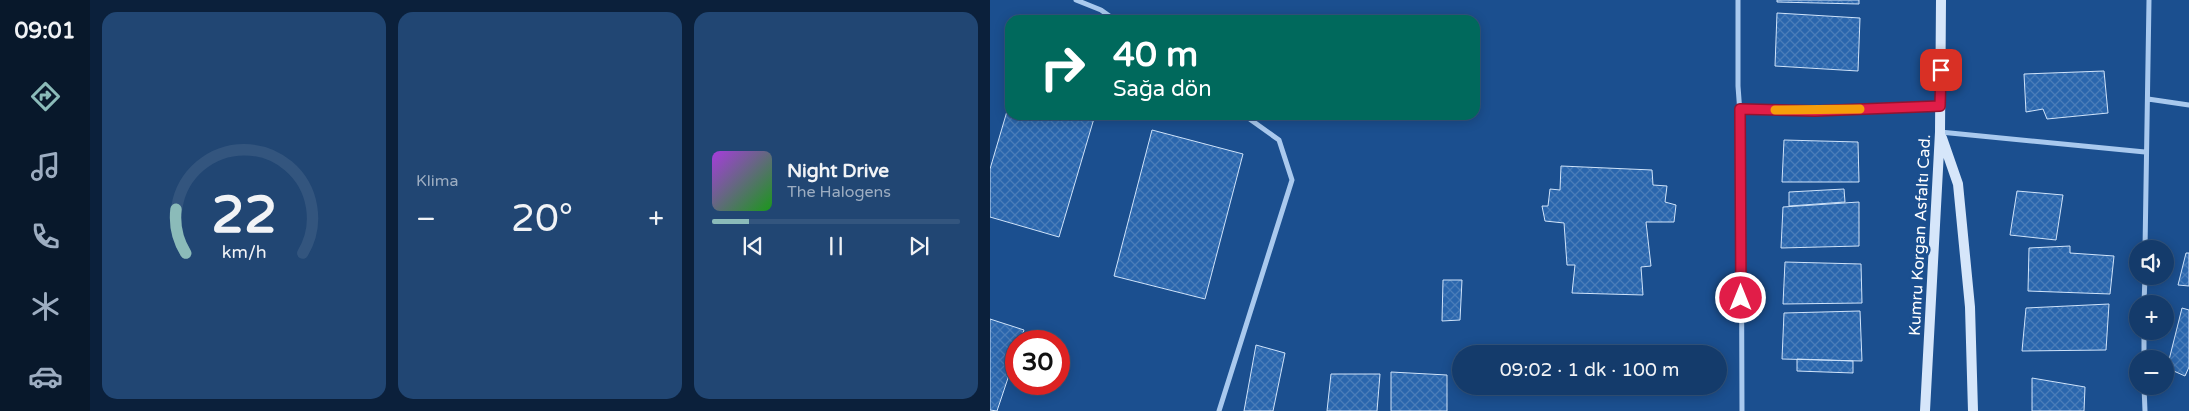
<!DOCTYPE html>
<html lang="tr">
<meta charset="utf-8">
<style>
body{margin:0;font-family:"Varela Round",sans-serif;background:#214673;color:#f1f3f6;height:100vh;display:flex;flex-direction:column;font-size:19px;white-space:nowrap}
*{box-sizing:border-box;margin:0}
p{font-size:16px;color:#9dadc1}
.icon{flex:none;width:28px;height:28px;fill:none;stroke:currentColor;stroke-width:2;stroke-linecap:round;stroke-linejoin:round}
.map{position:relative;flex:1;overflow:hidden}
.side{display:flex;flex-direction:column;gap:12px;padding:12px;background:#0b203b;width:900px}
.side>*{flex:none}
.top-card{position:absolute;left:15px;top:15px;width:475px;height:105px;border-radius:15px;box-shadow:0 2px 12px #0003,0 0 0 1px #33557e;background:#00695c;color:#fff;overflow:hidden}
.fabs{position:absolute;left:1139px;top:240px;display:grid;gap:10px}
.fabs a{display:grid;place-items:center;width:45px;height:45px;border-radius:50%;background:#143b6b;box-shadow:0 2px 12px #0003,0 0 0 1px #33557e;font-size:25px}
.speed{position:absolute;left:15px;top:330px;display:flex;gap:10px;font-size:25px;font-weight:700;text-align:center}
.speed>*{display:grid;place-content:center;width:65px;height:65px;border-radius:50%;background:#143b6b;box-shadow:0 2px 12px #0003,0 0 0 1px #33557e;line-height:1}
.speed .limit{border:8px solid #d22;background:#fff;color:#111}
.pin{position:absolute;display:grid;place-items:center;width:42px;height:42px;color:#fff;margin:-21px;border-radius:10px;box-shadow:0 2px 8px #0006}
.me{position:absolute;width:55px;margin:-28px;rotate:0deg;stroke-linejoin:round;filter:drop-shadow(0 0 4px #0008)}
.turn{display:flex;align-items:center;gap:18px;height:105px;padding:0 25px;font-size:22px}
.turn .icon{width:65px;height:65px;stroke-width:2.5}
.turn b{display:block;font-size:35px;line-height:42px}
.big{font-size:38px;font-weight:600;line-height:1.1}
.side .tile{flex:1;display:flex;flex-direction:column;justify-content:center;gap:8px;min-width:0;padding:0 18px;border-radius:15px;background:#214673}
.side .dial{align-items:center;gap:0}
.dial svg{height:130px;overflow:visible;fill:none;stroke:#33557e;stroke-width:7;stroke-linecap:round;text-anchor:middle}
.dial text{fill:#f1f3f6;stroke:none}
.song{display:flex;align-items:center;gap:15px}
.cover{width:60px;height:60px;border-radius:8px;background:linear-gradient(135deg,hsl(280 70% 55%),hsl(120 70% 35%))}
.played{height:5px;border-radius:2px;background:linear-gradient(90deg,#8bbbb9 15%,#33557e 15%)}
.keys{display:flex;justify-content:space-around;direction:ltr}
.heat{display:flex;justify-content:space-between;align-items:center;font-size:28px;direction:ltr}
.side .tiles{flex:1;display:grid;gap:12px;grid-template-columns:repeat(3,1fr)}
.trip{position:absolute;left:462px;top:345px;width:275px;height:50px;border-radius:25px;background:#143b6b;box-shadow:0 2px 12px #0003,0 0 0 1px #33557e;font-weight:600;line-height:50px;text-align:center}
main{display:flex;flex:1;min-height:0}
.menu{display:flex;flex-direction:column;width:90px;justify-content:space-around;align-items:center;background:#08182b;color:#9dadc1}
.menu .icon{width:35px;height:35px}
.menu .selected{color:#8bbbb9}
.menu b{font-size:22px;color:#f1f3f6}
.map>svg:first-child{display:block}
.building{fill:url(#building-cross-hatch);stroke:#cfe3fa}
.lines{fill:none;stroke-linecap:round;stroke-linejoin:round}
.street{stroke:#a9c9ee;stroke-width:5}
.secondary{stroke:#d6e6fa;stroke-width:10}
.route-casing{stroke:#92132f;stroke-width:12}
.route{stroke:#e11d48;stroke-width:9}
.slow{stroke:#f59e0b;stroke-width:9}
.labels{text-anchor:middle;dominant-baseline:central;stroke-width:5;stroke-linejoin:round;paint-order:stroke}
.street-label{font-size:16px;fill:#fff;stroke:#1b4f8f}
</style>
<main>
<nav class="menu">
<b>09:01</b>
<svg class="icon selected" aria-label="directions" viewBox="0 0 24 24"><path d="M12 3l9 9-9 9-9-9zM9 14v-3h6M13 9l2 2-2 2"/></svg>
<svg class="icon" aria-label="music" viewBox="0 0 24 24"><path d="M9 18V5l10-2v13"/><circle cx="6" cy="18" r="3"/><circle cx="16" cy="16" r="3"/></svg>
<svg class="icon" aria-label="phone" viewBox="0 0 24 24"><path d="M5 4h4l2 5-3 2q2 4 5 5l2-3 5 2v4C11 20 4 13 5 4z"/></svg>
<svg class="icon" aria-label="climate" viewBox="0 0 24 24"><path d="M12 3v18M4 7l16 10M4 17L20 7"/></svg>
<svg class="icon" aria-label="car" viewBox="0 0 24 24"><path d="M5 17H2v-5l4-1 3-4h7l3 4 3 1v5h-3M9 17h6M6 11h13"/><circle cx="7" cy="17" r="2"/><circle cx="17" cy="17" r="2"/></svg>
</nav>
<section class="side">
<div class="tiles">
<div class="tile dial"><svg viewBox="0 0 100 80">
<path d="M14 69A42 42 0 1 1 86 69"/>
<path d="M14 69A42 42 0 0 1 8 42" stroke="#8bbbb9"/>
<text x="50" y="56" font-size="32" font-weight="700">22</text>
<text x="50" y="72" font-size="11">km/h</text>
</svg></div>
<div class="tile"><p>Klima</p>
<div class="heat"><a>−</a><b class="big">20°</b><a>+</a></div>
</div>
<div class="tile">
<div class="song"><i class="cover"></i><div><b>Night Drive</b><p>The Halogens</p></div></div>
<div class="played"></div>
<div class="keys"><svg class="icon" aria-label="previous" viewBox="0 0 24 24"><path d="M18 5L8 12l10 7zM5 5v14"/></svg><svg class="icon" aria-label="pause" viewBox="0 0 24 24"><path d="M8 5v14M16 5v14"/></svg><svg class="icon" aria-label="next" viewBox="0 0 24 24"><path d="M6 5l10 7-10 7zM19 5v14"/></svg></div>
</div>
</div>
</section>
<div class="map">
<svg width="1199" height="411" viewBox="0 0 1199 411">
<defs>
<pattern id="building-cross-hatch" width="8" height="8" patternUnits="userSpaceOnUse" patternTransform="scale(1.25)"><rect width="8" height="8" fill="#2a66ad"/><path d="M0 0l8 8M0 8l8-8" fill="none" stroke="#4a7db9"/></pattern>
</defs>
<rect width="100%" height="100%" fill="#1b4f8f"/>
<path class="building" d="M787,0H869V4L787,2Z
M787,13L870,18L868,71L785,66Z
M1114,71L1118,113L1057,119L1053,109L1036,112L1034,74Z
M20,101V115H105L69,237L0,217V169Z
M162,130L253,154L215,299L124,276Z
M794,140L868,142L869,182H792Z
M571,166L662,170L663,185L677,186L675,202L686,205L684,222H656L661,266L651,267L653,295L582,293L585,265H577L574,223L555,221L552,206H558L560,189L570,190Z
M854,189L855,202L799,206V192Z
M1027,191L1073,195L1066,240L1020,235Z
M869,202V246L791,248L793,207Z
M1080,246V253L1124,256L1120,294L1038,291L1039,248Z
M1196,253H1199V286L1188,285Z
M795,262L871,264L872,303L793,304Z
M453,280H472L470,320L452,321Z
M1119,304L1116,350L1032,351L1036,308Z
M1192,308L1199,310V367L1195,376L1177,368Z
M870,311L872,361L792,359L794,313Z
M0,319L34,330L30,341H26V354L7,411L0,410Z
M266,345L295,353L283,411H254Z
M807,359L863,361V373L807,371Z
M401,372L457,375V411H401Z
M341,374H390L387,411H337Z
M1042,378L1095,387L1094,411H1042Z"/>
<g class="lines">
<path class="street" d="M86,0L111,10L125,20
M748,0V86L751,127L752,411
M1158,99L1199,105
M750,109L825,111L950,106
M950,132L1155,152
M1155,249L1159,0
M1154,304L1155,276
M1154,359V331
M1154,386L1155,411
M229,411L302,180L289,140L254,115"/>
<path class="secondary" d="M952,138L968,184L980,307L983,411
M935,411L950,132L951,0"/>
</g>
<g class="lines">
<defs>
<path id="route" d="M751,298L750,109L825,111L950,106L951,70"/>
</defs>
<use href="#route" class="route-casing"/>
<use href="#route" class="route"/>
<path class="slow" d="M785,110L870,109"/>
</g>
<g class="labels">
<g class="street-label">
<text transform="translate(930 235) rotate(-87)">Kumru Korgan Asfaltı Cad.</text>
</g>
</g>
</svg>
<div class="fabs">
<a><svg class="icon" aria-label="sound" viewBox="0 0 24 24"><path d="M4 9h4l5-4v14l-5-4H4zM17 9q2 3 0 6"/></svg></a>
<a>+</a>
<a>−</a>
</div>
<div class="speed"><div class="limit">30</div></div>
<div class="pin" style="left:951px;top:70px;background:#d93025"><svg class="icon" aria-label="arrive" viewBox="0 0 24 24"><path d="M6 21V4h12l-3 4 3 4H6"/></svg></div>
<svg class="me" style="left:751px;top:298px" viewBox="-20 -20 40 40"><circle r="17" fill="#e11d48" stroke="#fff" stroke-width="3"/><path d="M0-11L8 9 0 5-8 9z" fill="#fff"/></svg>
<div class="trip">09:02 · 1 dk · 100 m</div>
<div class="top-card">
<div class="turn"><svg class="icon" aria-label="right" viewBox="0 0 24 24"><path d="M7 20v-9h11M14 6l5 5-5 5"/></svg><div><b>40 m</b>Sağa dön</div></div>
</div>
</div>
</main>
